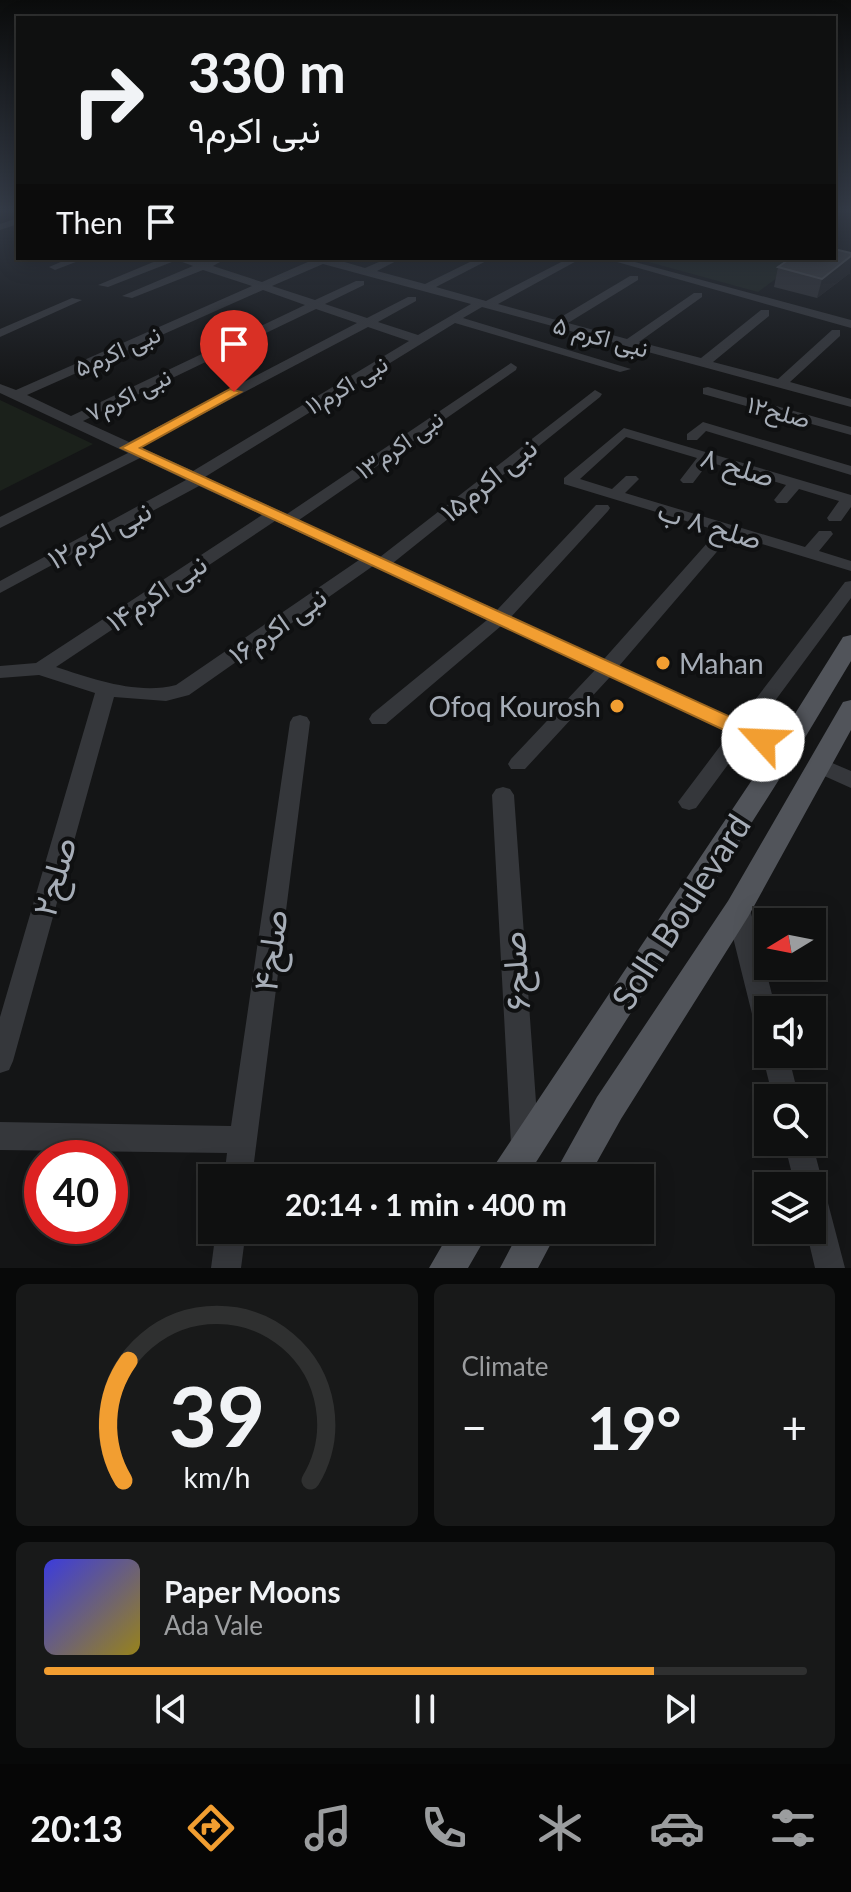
<!DOCTYPE html>
<meta charset="utf-8">
<style>
body{margin:0;font-family:Lato,Vazirmatn,sans-serif;background:#181919;color:#f1f3f6;height:100vh;display:flex;flex-direction:column;font-size:30px;white-space:nowrap}
*{box-sizing:border-box;margin:0}
p{font-size:26px;color:#9b9d9f}
.icon{flex:none;width:44px;height:44px;fill:none;stroke:currentColor;stroke-width:2;stroke-linecap:round;stroke-linejoin:round}
.map{position:relative;height:1268px;overflow:hidden}
.side{display:flex;flex-direction:column;gap:16px;padding:16px;background:#080909;flex:1}
.side>*{flex:none}
.hud{position:absolute;left:16px;top:16px;width:820px;height:244px;border-radius:0px;box-shadow:0 4px 20px #0003,0 0 0 2px #2f3030;background:#0f1010;color:#f1f3f6;overflow:hidden}
.needle{width:52px;rotate:260deg}
.fabs{position:absolute;left:754px;top:908px;display:grid;gap:16px}
.fabs a{display:grid;place-items:center;width:72px;height:72px;border-radius:0px;background:#0f1010;box-shadow:0 4px 20px #0003,0 0 0 2px #2f3030;font-size:40px}
.speed{position:absolute;left:24px;top:1140px;display:flex;gap:16px;font-size:40px;font-weight:700;text-align:center}
.speed>*{display:grid;place-content:center;width:104px;height:104px;border-radius:50%;background:#0f1010;box-shadow:0 4px 20px #0003,0 0 0 2px #2f3030;line-height:1}
.speed .limit{border:12px solid #d22;background:#fff;color:#111}
.pin{position:absolute;display:grid;place-items:center;width:68px;height:68px;color:#fff;margin:-82px -34px;border-radius:50% 50% 50% 0;rotate:-45deg;box-shadow:0 0 8px #0007}
.pin .icon{rotate:45deg}
.me{position:absolute;width:88px;margin:-44px;rotate:295deg;stroke-linejoin:round;filter:drop-shadow(0 0 6px #0008)}
.turn{display:flex;align-items:center;gap:28px;height:168px;padding:0 40px;font-size:36px}
.turn .icon{width:104px;height:104px;stroke-width:2.5}
.turn b{display:block;font-size:56px;line-height:68px}
.then{display:flex;align-items:center;height:76px;padding:0 40px;background:#0003;gap:16px;font-size:30px}
.big{font-size:60px;font-weight:700;line-height:1.1}
.side .tile{flex:1;display:flex;flex-direction:column;justify-content:center;gap:12px;min-width:0;padding:0 28px;border-radius:12px;background:#181919}
.side .dial{align-items:center;gap:0}
.dial svg{height:208px;overflow:visible;fill:none;stroke:#2f3030;stroke-width:7;stroke-linecap:round;text-anchor:middle}
.dial text{fill:#f1f3f6;stroke:none}
.song{display:flex;align-items:center;gap:24px}
.cover{width:96px;height:96px;border-radius:12px;background:linear-gradient(135deg,hsl(240 70% 55%),hsl(50 70% 35%))}
.played{height:8px;border-radius:4px;background:linear-gradient(90deg,#f29e31 80%,#2f3030 80%)}
.keys{display:flex;justify-content:space-around;direction:ltr}
.heat{display:flex;justify-content:space-between;align-items:center;font-size:44px;direction:ltr}
.side .tiles{flex:1;display:grid;gap:16px;grid-template-columns:1fr 1fr}
.tile:last-child{grid-column:span 2}
.trip{position:absolute;left:198px;top:1164px;width:456px;height:80px;border-radius:0px;background:#0f1010;box-shadow:0 4px 20px #0003,0 0 0 2px #2f3030;font-weight:700;line-height:80px;text-align:center}
.tabs{display:flex;height:128px;justify-content:space-around;align-items:center;background:#060606;color:#9b9d9f}
.tabs .icon{width:56px;height:56px}
.tabs .on{color:#f29e31}
.tabs b{font-size:36px;color:#f1f3f6}
.map>svg:first-child{display:block}
.green{fill:#1b211b}
.lines{fill:none;stroke-linecap:round;stroke-linejoin:round}
.minor{fill:#35373b;fill-rule:evenodd}
.major{fill:#51545a;fill-rule:evenodd}
.wall{fill:#303134}
.shaded-wall{fill:#1f2022}
.building{fill:#3d3f42;stroke:#4d5054;stroke-width:2}
.route{fill:#f29e31;stroke:#9d6720;stroke-width:2}
.poi-dot{fill:#f29e31;stroke:#0f1011;stroke-width:3}
.labels{text-anchor:middle;dominant-baseline:central;stroke-width:8;stroke-linejoin:round;paint-order:stroke}
.far-street-label{font-size:24px;fill:#a6adb7;stroke:#0f1011}
.street-label{font-size:28px;fill:#a6adb7;stroke:#0f1011}
.poi-label{font-size:28px;fill:#a6adb7;stroke:#0f1011;text-anchor:start}
.near-street-label{font-size:34px;fill:#a6adb7;stroke:#0f1011}
</style>
<div class="map">
<svg width="851" height="1268" viewBox="0 0 851 1268">
<rect width="100%" height="100%" fill="#141516"/>
<path class="green" d="M634,258H804L758,292Z
M0,400L93,444L0,491Z"/>
<g class="lines">
<path class="minor" d="M18,218V224L0,230V224Z
M70,258H86L55,270L49,267Z
M163,258H191L202,262L212,258H227L213,266L262,282L317,258H331L365,268L388,258H402L377,271L425,284L478,258H492L436,287L486,301L569,258H582L498,304L556,320L630,276H638V280L568,323L627,339L694,293H702V297L639,342L701,358L761,310H769V316L713,362L778,379L832,330H840V336L790,382L851,399V407L482,307L463,318L631,369L620,372L455,323L205,477L287,514L511,363L517,367L516,370L299,520L380,557L595,390L602,394L600,397L393,563L497,610L596,505H608L610,508L608,511L511,617L604,659L709,541H721L723,544L721,547L619,666L739,721L845,582L851,581V598L755,728L792,745L795,750L792,755H778L746,740L696,808L689,810L682,808L678,802L730,733L610,677L525,769H511L508,764L511,759L595,670L501,626L386,724H372L369,719L372,714L487,620L373,566L189,695L166,701L114,697L13,1061L9,1070L0,1073V1017L95,693L39,675L0,678V666L36,663L262,515L199,486L0,593V581L186,480L140,458L0,528V517L128,453L0,393V384L16,390L252,286L203,270L132,298L122,296L193,266L177,260L108,287L98,285ZM323,264L471,304L418,335L378,322L416,301V297H408L367,318L325,304L364,285V281H356L315,300L272,286ZM263,290L305,305L71,416L27,395ZM316,309L357,323L129,442L83,421ZM368,327L409,341L193,471L140,447ZM275,521L359,560L176,685C137,695 93,679 56,667Z
M603,258H620L851,320V328Z
M72,298L82,300L0,337V329Z
M708,387L851,427V435L703,394V388Z
M703,422L851,466V475L706,431L697,440H687V434Z
M624,428L851,495V507L841,521H829L827,518L839,501L799,489L787,503H777L774,500L786,485L709,462L693,483H683L680,480L697,458L626,437L580,479L612,489L626,476H636L639,479L625,493L805,547L819,531H831L833,534L819,551L851,561V571L564,484V478Z
M300,715L307,717L310,722L252,1178H224L227,1153L0,1150V1122L231,1126L290,722L293,717Z
M818,757L851,771V788L811,770L808,765L811,760Z
M503,787L510,789L514,795L539,1144L535,1154L525,1158L515,1154L511,1144L492,795L496,789Z
M738,899L746,902L750,909L776,1010H768V1038L759,1034L755,1026L726,909L730,902Z
M766,1045H768V1054H788L799,1098H773L762,1054Z
M784,1142H812L845,1268H815L806,1230H812V1186H795Z
M216,1230H246L241,1268H211Z"/>
<path class="major" d="M851,635V661L794,756L526,1178H489L494,1166L776,744L843,637Z
M851,700V730L748,917L621,1119L588,1178H552L597,1097L728,901L843,702Z
M451,1230H490L468,1268H429Z
M520,1230H558L538,1268H500Z"/>
</g>
<path class="wall" d="M778,267L850,273L817,298L774,287Z"/>
<path class="shaded-wall" d="M851,256L850,273L817,298L822,279Z"/>
<path class="building" d="M834,249L851,253V256L822,279L778,267L791,258H834Z"/>
<linearGradient id="sky" x2="0" y2="1"><stop stop-color="#0b0c0c"/><stop offset="0.54" stop-color="#343b47"/><stop offset="1" stop-color="#343b47" stop-opacity="0"/></linearGradient>
<rect width="851" height="388" fill="url(#sky)"/>
<path class="route" d="M230,389L241,392L140,448L770,735L773,740L770,745H756L121,448Z"/>
<g class="poi-dot">
<circle cx="663" cy="663" r="8"/>
<circle cx="617" cy="706" r="8"/>
</g>
<g class="labels">
<g class="far-street-label">
<text transform="translate(601 336) rotate(15)">نبی اکرم ۵</text>
<text transform="translate(117 350) rotate(-24)">نبی اکرم۵</text>
<text transform="translate(346 384) rotate(-31)">نبی اکرم۱۱</text>
<text transform="translate(128 394) rotate(-26)">نبی اکرم۷</text>
<text transform="translate(779 411) rotate(15)">صلح۱۲</text>
<text transform="translate(399 444) rotate(-35)">نبی اکرم۱۳</text>
</g>
<g class="street-label">
<text transform="translate(738 466) rotate(17)">۸ صلح</text>
<text transform="translate(488 479) rotate(-39)">نبی اکرم۱۵</text>
<text transform="translate(710 524) rotate(17)">صلح ۸ ب</text>
<text transform="translate(99 534) rotate(-28)">نبی اکرم۱۲</text>
<text transform="translate(156 592) rotate(-34)">نبی اکرم۱۴</text>
<text transform="translate(277 625) rotate(-35)">نبی اکرم۱۶</text>
</g>
<g class="poi-label">
<text x="679" y="663">Mahan</text>
<text x="601" y="706" text-anchor="end">Ofoq Kourosh</text>
</g>
<g class="near-street-label">
<text transform="translate(53 876) rotate(-74)">صلح۲</text>
<text transform="translate(680 911) rotate(-57)">Solh Boulevard</text>
<text transform="translate(269 950) rotate(-82)">صلح۴</text>
<text transform="translate(514 971) rotate(-94)">صلح۶</text>
</g>
</g>
</svg>
<div class="fabs">
<a><svg class="needle" viewBox="-14 -14 28 28"><path d="M0-13l5 13h-10z" fill="#e53935"/><path d="M0 13l5-13h-10z" fill="#9b9d9f"/></svg></a>
<a><svg class="icon" aria-label="sound" viewBox="0 0 24 24"><path d="M4 9h4l5-4v14l-5-4H4zM17 9q2 3 0 6"/></svg></a>
<a><svg class="icon" aria-label="search" viewBox="0 0 24 24"><circle cx="10" cy="10" r="6"/><path d="M15 15l6 6"/></svg></a>
<a><svg class="icon" aria-label="layers" viewBox="0 0 24 24"><path d="M12 4l9 5-9 5-9-5zM3 14l9 5 9-5"/></svg></a>
</div>
<div class="speed"><div class="limit">40</div></div>
<div class="pin" style="left:234px;top:392px;background:#d93025"><svg class="icon" aria-label="arrive" viewBox="0 0 24 24"><path d="M6 21V4h12l-3 4 3 4H6"/></svg></div>
<svg class="me" style="left:763px;top:740px" viewBox="-20 -20 40 40"><circle r="19" fill="#fff"/><path d="M0-13L10 11 0 6-10 11z" fill="#f29e31"/></svg>
<div class="trip">20:14 · 1 min · 400 m</div>
<div class="hud">
<div class="turn"><svg class="icon" aria-label="right" viewBox="0 0 24 24"><path d="M7 20v-9h11M14 6l5 5-5 5"/></svg><div><b>330 m</b>نبی اکرم۹</div></div>
<div class="then">Then<svg class="icon" aria-label="arrive" viewBox="0 0 24 24"><path d="M6 21V4h12l-3 4 3 4H6"/></svg></div>
</div>
</div>
<section class="side">
<div class="tiles">
<div class="tile dial"><svg viewBox="0 0 100 80">
<path d="M14 69A42 42 0 1 1 86 69"/>
<path d="M14 69A42 42 0 0 1 16 23" stroke="#f29e31"/>
<text x="50" y="56" font-size="32" font-weight="700">39</text>
<text x="50" y="72" font-size="11">km/h</text>
</svg></div>
<div class="tile"><p>Climate</p>
<div class="heat"><a>−</a><b class="big">19°</b><a>+</a></div>
</div>
<div class="tile">
<div class="song"><i class="cover"></i><div><b>Paper Moons</b><p>Ada Vale</p></div></div>
<div class="played"></div>
<div class="keys"><svg class="icon" aria-label="previous" viewBox="0 0 24 24"><path d="M18 5L8 12l10 7zM5 5v14"/></svg><svg class="icon" aria-label="pause" viewBox="0 0 24 24"><path d="M8 5v14M16 5v14"/></svg><svg class="icon" aria-label="next" viewBox="0 0 24 24"><path d="M6 5l10 7-10 7zM19 5v14"/></svg></div>
</div>
</div>
</section>
<nav class="tabs">
<b>20:13</b>
<svg class="icon on" aria-label="directions" viewBox="0 0 24 24"><path d="M12 3l9 9-9 9-9-9zM9 14v-3h6M13 9l2 2-2 2"/></svg>
<svg class="icon" aria-label="music" viewBox="0 0 24 24"><path d="M9 18V5l10-2v13"/><circle cx="6" cy="18" r="3"/><circle cx="16" cy="16" r="3"/></svg>
<svg class="icon" aria-label="phone" viewBox="0 0 24 24"><path d="M5 4h4l2 5-3 2q2 4 5 5l2-3 5 2v4C11 20 4 13 5 4z"/></svg>
<svg class="icon" aria-label="climate" viewBox="0 0 24 24"><path d="M12 3v18M4 7l16 10M4 17L20 7"/></svg>
<svg class="icon" aria-label="car" viewBox="0 0 24 24"><path d="M5 17H2v-5l4-1 3-4h7l3 4 3 1v5h-3M9 17h6M6 11h13"/><circle cx="7" cy="17" r="2"/><circle cx="17" cy="17" r="2"/></svg>
<svg class="icon" aria-label="filters" viewBox="0 0 24 24"><path d="M4 7h16M4 17h16"/><circle cx="9" cy="7" r="2"/><circle cx="15" cy="17" r="2"/></svg>
</nav>
